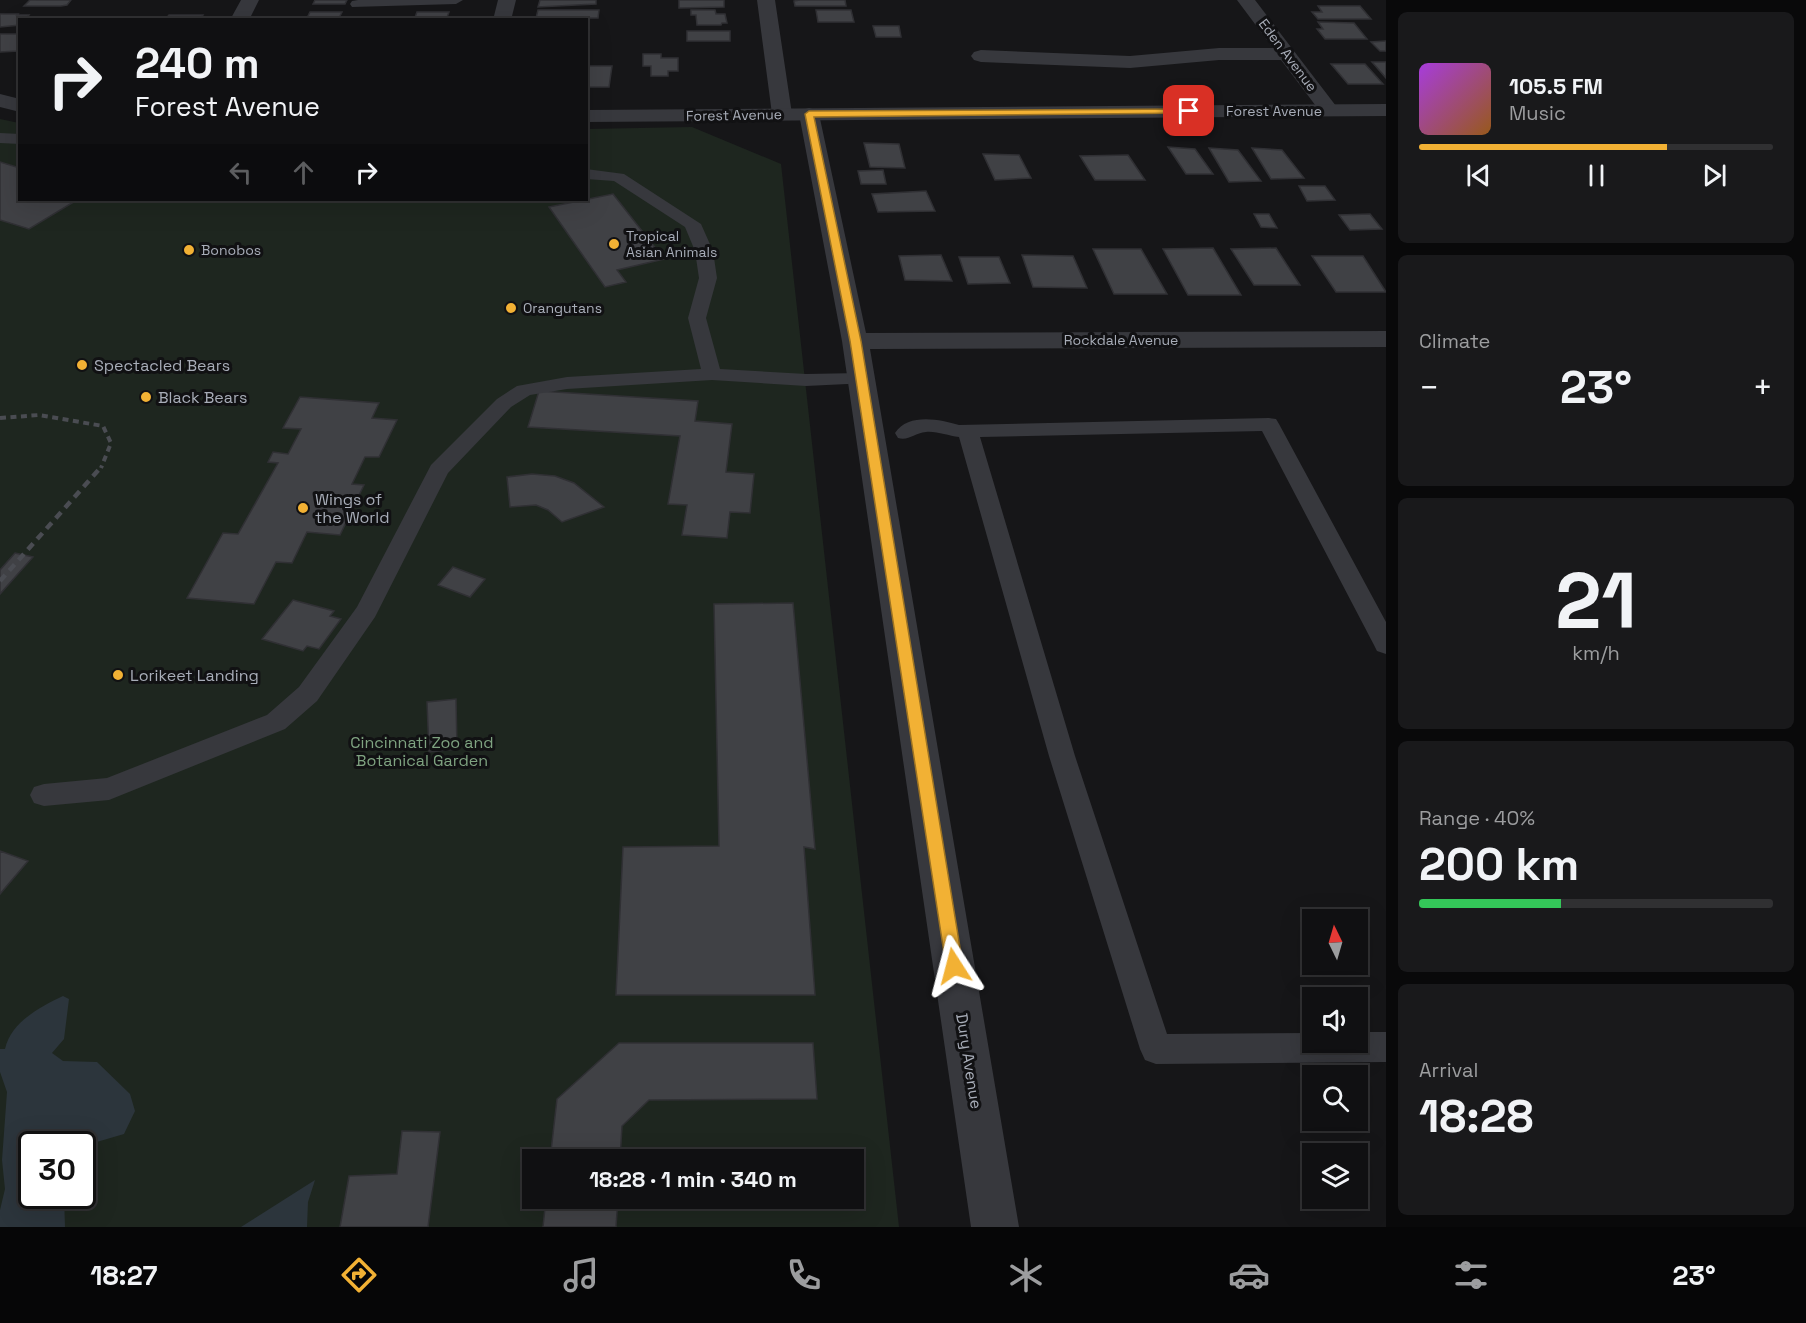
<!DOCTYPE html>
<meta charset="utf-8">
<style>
body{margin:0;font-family:"Space Grotesk",sans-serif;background:#19191b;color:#f1f3f6;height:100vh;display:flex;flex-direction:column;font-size:22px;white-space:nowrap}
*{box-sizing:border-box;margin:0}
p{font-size:20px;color:#9c9d9f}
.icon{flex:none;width:33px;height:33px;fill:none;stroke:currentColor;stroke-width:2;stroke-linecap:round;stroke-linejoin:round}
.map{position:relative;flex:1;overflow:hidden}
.sheet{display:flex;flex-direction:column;gap:12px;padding:12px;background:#09090a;width:420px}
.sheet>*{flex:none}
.guide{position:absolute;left:18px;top:18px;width:570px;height:183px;border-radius:0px;box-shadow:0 6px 24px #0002,0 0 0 2px #303032;background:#101012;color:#f1f3f6;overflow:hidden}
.needle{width:39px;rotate:355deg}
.tools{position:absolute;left:1302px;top:909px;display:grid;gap:12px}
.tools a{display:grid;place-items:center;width:66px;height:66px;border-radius:0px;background:#101012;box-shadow:0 6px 24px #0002,0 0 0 2px #303032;font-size:30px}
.speed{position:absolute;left:18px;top:1131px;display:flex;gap:12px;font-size:30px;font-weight:700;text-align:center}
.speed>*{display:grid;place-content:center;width:78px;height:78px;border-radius:50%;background:#101012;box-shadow:0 6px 24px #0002,0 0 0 2px #303032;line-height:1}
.speed .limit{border:3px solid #111;border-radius:9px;background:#fff;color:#111}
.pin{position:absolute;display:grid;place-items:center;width:51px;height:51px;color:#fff;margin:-26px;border-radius:12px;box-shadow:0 3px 9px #0006}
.me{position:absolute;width:66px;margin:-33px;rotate:351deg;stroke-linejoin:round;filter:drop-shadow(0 0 4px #0008)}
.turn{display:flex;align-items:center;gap:21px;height:126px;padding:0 18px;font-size:27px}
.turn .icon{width:78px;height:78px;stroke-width:2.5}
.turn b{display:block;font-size:42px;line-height:51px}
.lanes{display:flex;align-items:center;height:57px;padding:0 18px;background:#0003;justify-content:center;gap:30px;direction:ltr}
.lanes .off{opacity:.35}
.big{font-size:45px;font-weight:800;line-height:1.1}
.sheet .tile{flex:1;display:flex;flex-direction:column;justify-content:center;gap:9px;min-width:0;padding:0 21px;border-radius:9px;background:#19191b}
.sheet .dial{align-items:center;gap:0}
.dial b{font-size:78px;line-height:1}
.song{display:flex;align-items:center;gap:18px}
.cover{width:72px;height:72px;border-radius:9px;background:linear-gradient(135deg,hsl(280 70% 55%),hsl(30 70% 35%))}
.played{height:6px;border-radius:3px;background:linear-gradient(90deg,#f2b134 70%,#303032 70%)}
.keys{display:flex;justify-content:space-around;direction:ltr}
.heat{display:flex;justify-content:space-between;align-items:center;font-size:33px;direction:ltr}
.charge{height:9px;border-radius:4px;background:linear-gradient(90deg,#34c759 40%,#303032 0)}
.trip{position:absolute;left:522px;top:1149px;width:342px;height:60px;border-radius:0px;background:#101012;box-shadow:0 6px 24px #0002,0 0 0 2px #303032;font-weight:800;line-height:60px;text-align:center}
.dock{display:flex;height:96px;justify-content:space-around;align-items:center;background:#060607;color:#9c9d9f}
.dock .icon{width:42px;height:42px}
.dock .current{color:#f2b134}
.dock b{font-size:27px;color:#f1f3f6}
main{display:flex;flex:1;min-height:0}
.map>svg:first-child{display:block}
.green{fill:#1e261f;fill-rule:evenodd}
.water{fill:#2c353c}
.building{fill:#404145;stroke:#303034;stroke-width:1.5}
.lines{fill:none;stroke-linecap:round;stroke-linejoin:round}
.service{fill:#37383d;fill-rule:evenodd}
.minor{fill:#37383d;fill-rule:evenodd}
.tertiary{fill:#37383d;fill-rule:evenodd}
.rail-far1{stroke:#4a4c52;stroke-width:4;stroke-dasharray:6 4.5;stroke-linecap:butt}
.rail{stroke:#4a4c52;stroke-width:4.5;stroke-dasharray:8 6;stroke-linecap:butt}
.route{fill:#f2b134;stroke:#9d7322;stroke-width:1.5}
.poi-dot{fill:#f2b134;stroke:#111113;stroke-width:2}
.labels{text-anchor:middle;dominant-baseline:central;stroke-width:6;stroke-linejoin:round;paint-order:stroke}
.far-street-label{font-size:14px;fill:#a8adb8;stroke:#111113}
.far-poi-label{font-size:14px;fill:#a8adb8;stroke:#111113;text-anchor:start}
.poi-label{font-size:16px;fill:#a8adb8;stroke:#111113;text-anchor:start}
.park-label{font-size:16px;fill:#7fa381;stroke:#111113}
.street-label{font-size:16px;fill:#a8adb8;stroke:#111113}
</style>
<main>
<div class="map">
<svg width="1386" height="1227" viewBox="0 0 1386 1227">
<rect width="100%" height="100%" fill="#161618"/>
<path class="green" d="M0,119L19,123L20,200H586L587,129L692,127L781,164L899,1227H0ZM32,1144H82V1196H32ZM532,1160H854V1198H532Z"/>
<path class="water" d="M63,996L69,999L64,1039L52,1053L63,1061L97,1062L130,1094L135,1111L124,1134L83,1146L32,1144V1196H64L65,1227H0V1210L5,1189L2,1160L7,1092L0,1072V1049H5C11,1022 40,1007 63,996Z
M315,1180L308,1202L307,1227H241Z"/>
<path class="building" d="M30,0H71L67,5L61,6H24Z
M315,0H347L345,4H313Z
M540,0H596V4L538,7Z
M679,0H724V7L679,8Z
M800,0H845L846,6H795L794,1Z
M1318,6H1360L1371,19H1318L1312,12H1322Z
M538,10H599L598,18H536Z
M691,10H715L716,14H725L727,23H722L721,25H697L696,15H691Z
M816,10H851L854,22H818Z
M310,12H342L338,20H306Z
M417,12H449L446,20H414Z
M0,14H18L17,15H29L25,20H20V25L0,27Z
M169,15H203L200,20H165Z
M1318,22L1354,23L1367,39H1325L1317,29H1323Z
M873,26H899L901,37H876Z
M687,31H730V41H687Z
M0,34H20L19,51L0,52Z
M1386,41V51H1380L1371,42Z
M643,54H661V58H678V71H668V76H651V66H643Z
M1372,62H1386V78Z
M1331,64H1365L1383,84H1348Z
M586,66H612L609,87H586Z
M864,143L899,144L905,168L870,167Z
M1168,147L1195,149L1213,174H1186Z
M1209,148L1238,150L1261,181L1229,182Z
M1252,148L1282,150L1304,178L1271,179Z
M983,154L1019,155L1031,178L995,180Z
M1128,155L1145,180H1095L1080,156Z
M0,162L20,168V200H77L29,229L0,220Z
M883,170L886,184H861L858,171Z
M1299,186H1325L1335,200L1307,201Z
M926,191L935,211L878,212L872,194Z
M613,194L664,259L617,270L626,282L605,287L549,207Z
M1254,214H1269L1277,228L1261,227Z
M1370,214L1382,229L1350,230L1339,215Z
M1213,248L1241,295H1188L1163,249Z
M1276,248L1300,285H1254L1231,249Z
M1093,249H1141L1167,294H1114Z
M941,255L952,281L905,280L899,256Z
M1022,255L1073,256L1087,288L1033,287Z
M1312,256H1363L1386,292H1336Z
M959,257H999L1010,283L968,284Z
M539,391L698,401L695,421L732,424L726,472L754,474L750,513L730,512L727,538L682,535L687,505L668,504L680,436L528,427Z
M300,397L379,403L372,418L397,420L379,457H365L352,484L364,485L340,535L307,532L292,563L276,562L254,604L187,598L223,533L238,534L278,463L268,462L273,452L288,454L301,429L283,428Z
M532,474L555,476L574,483L604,507L562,522L548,510L536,505L510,507L507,477Z
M15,553L33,557L0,594V570Z
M453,567L485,579L470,597L438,585Z
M293,600L334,611L330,616L341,619L319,649L307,646L303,651L262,639Z
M793,603L815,849L804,847L815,995H616L623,847L719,846L714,604Z
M456,699L457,749L429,752L427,702Z
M0,851L28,861L0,894Z
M619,1043H813L817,1099L649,1100L622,1126L620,1160H550L557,1099Z
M402,1131L440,1132L428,1227H340L349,1176L397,1174Z
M546,1198H618L616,1227H543Z"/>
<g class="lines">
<path class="service" d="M358,0H463L456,4L352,7L350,4L352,1Z
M0,133L20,134V144L0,143Z
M586,169L624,174L701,224L713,251L717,278L706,318L720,369L806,374L861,373L868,375L871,379L868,383L806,386L712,380L567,389L530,395L511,407L448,473L375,617L317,701L285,729L109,800L44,806L34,803L30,795L34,787L44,784L107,778L267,715L299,687L357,607L431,465L497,399L517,386L567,377L701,369L688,318L699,278L695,251L685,227L614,181L586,179Z
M1269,418L1276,419L1279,424L1386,622V654L1377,651L1374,645L1262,431L980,437L1075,756L1167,1034L1312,1033V1042H1358V1032H1386V1062L1156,1064L1145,1060L1140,1049L1049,756L959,437C948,436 937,431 926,432C914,433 909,441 898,438L895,433C908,413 939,419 959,425Z"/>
<path class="minor" d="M241,0H259L249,20H230Z
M498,0H516L511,20H493Z
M757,0H775L792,114L789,118L782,120L775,118L772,114Z
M1237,0H1255L1336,106L1339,110L1336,114L1329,116L1322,114L1281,60H1219L1130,68L981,62L974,60L971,56L974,52L981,50L1130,56L1219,48H1273Z
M809,108L816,110L819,114L866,333L1386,331V347L870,349L1019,1227H971L842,341L799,114L802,110Z"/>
<path class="tertiary" d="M0,94L20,99V112L0,107Z
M1386,104V116L586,122V110Z"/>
<path class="rail-far1" d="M0,418L39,415L103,426L111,443L101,468"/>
<path class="rail" d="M0,581L102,466"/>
</g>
<path class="route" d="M1189,109L1193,111L1192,113L814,117L861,341L963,966L960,972L954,974L948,972L946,966L850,341L805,114L809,111Z"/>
<g class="poi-dot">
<circle cx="614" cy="244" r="6"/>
<circle cx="189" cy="250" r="6"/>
<circle cx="511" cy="308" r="6"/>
<circle cx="82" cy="365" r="6"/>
<circle cx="146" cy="397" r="6"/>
<circle cx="303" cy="508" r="6"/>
<circle cx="118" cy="675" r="6"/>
</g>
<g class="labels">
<g class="far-street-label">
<text transform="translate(1288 55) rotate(53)">Eden Avenue</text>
<text x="1274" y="111">Forest Avenue</text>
<text transform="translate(734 115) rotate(-1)">Forest Avenue</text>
<text x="1121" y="340">Rockdale Avenue</text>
</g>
<g class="far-poi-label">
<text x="626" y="236">Tropical<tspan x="626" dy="16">Asian Animals</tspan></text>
<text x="201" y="250">Bonobos</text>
<text x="523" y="308">Orangutans</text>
</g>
<g class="poi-label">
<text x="94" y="365">Spectacled Bears</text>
<text x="158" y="397">Black Bears</text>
<text x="315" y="499">Wings of<tspan x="315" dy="18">the World</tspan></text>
<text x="130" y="675">Lorikeet Landing</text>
</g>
<g class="park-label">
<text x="422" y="742">Cincinnati Zoo and<tspan x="422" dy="18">Botanical Garden</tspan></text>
</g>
<g class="street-label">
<text transform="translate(969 1061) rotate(81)">Dury Avenue</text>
</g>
</g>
</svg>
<div class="tools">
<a><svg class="needle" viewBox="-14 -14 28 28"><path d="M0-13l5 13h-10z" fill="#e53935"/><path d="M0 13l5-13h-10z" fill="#9c9d9f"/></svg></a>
<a><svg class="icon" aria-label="sound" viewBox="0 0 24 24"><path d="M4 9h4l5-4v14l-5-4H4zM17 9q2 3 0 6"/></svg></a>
<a><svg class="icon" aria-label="search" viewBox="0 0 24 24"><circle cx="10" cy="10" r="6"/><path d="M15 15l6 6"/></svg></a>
<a><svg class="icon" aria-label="layers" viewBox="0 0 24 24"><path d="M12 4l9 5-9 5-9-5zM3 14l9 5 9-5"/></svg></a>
</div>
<div class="speed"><div class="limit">30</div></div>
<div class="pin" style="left:1189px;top:111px;background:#d93025"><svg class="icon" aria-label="arrive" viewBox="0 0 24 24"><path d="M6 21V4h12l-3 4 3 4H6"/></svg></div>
<svg class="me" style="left:954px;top:966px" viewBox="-20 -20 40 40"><path d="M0-17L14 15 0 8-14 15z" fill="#f2b134" stroke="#fff" stroke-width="4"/></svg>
<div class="trip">18:28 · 1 min · 340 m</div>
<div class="guide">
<div class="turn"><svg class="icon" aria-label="right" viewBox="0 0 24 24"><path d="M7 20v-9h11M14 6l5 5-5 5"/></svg><div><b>240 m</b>Forest Avenue</div></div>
<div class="lanes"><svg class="icon off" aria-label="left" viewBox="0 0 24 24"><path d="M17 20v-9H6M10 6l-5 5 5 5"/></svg><svg class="icon off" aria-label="ahead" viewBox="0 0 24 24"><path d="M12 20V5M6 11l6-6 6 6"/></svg><svg class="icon" aria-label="right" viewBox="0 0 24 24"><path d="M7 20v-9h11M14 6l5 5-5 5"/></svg></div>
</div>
</div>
<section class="sheet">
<div class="tile">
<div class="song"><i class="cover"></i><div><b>105.5 FM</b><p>Music</p></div></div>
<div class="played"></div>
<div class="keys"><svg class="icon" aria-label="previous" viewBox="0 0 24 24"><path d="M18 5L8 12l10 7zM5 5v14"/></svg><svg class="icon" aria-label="pause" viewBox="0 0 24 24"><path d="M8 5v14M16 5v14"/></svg><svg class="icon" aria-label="next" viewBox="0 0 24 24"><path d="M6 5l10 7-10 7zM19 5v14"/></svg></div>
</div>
<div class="tile"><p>Climate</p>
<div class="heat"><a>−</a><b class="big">23°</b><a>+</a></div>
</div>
<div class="tile dial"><b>21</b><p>km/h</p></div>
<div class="tile"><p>Range · 40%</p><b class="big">200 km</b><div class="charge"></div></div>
<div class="tile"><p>Arrival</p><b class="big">18:28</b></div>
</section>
</main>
<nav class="dock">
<b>18:27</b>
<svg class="icon current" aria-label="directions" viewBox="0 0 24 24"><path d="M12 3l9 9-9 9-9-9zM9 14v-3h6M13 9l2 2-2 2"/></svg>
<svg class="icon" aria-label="music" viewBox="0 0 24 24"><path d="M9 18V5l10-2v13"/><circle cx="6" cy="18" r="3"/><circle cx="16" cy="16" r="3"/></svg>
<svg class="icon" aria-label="phone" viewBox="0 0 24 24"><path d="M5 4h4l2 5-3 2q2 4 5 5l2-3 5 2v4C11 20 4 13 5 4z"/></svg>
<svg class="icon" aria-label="climate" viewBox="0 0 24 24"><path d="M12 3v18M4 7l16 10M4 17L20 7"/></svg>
<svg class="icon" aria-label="car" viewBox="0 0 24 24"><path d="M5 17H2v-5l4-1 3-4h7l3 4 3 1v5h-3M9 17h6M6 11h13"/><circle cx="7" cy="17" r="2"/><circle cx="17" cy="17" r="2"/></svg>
<svg class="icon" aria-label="filters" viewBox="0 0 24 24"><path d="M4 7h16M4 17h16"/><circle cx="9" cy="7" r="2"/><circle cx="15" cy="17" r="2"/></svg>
<b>23°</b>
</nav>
